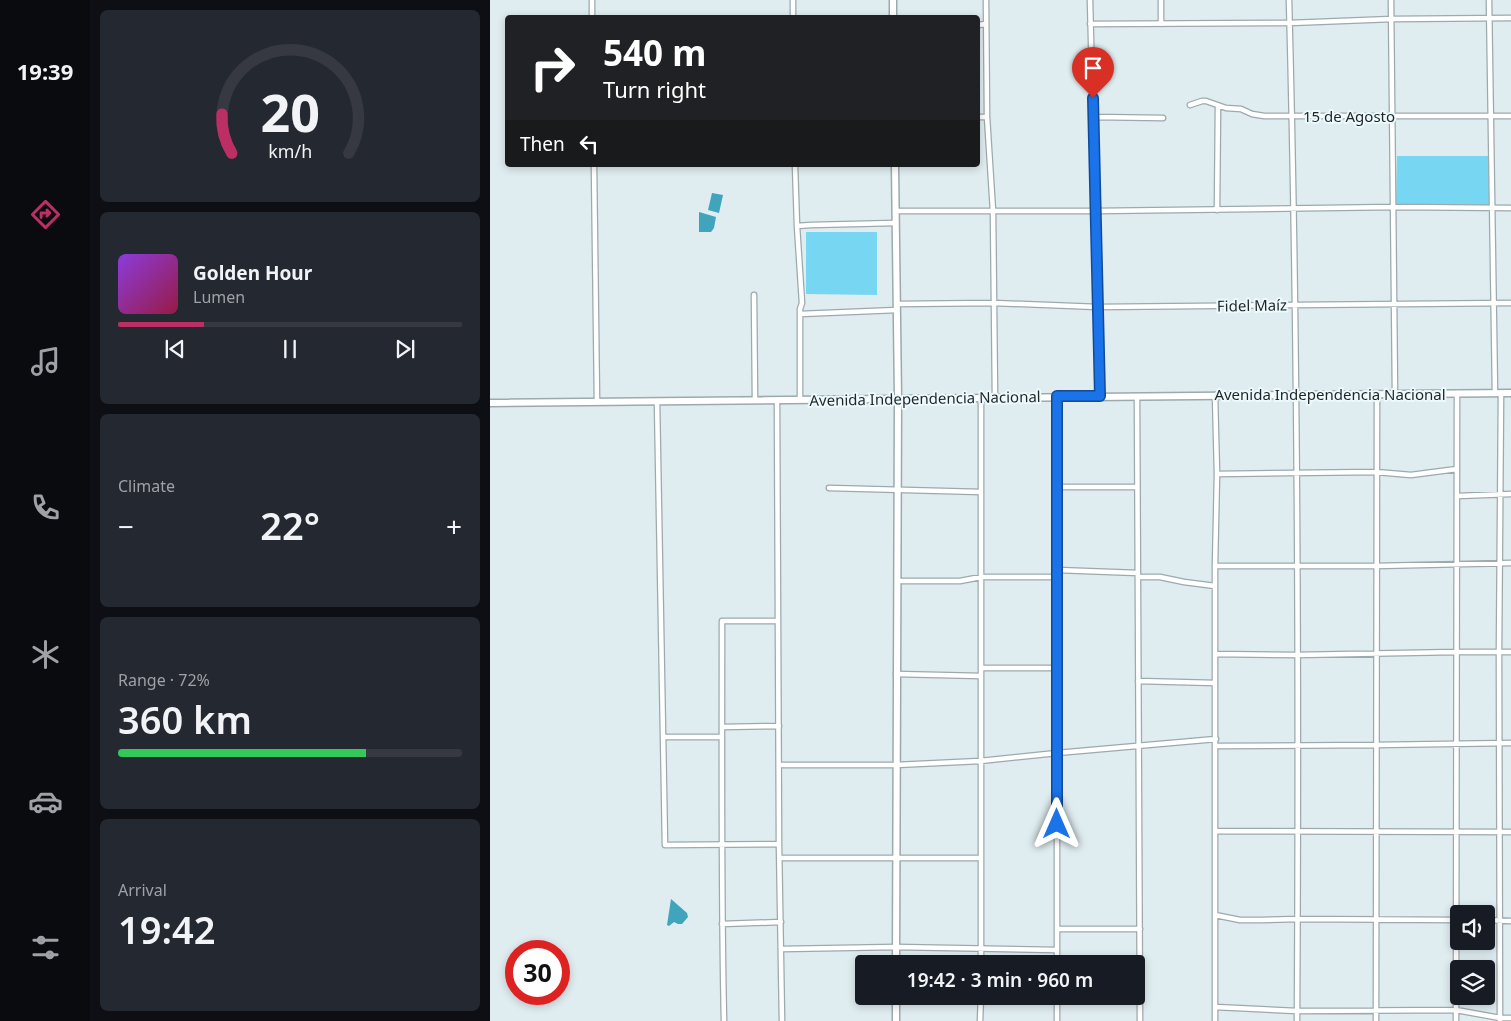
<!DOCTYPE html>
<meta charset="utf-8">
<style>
body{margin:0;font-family:"Noto Sans",sans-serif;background:#242831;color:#f1f3f6;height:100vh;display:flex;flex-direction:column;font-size:19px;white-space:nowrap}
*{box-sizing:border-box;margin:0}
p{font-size:16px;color:#9ea1a6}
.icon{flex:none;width:28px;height:28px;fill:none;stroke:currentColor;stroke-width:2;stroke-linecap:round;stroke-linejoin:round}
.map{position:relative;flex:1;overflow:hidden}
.side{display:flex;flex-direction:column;gap:10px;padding:10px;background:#0d0f14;width:400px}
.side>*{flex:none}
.guide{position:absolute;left:15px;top:15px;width:475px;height:152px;border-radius:5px;box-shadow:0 2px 8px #0003;background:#202124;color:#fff;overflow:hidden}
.controls{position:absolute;left:960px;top:905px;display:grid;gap:10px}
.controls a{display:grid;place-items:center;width:45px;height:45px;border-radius:5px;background:#171b24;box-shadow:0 2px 8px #0003;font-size:25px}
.speed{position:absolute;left:15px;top:940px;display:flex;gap:10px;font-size:25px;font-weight:700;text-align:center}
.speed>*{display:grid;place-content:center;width:65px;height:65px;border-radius:50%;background:#171b24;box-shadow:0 2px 8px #0003;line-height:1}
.speed .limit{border:8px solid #d22;background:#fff;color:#111}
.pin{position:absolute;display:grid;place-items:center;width:42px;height:42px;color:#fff;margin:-51px -21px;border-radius:50% 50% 50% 0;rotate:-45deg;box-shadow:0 0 5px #0007}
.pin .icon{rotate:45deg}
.me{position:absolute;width:55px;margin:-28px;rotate:0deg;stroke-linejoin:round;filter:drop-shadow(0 0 4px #0008)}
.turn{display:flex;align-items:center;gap:18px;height:105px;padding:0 15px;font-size:22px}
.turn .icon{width:65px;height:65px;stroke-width:2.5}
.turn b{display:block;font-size:35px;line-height:42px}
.then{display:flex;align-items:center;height:48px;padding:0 15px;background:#0003;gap:10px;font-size:19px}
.big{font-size:38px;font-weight:600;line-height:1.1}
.side .widget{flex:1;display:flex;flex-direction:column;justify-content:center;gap:8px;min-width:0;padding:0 18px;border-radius:8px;background:#242831}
.side .dial{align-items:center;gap:0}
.dial svg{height:130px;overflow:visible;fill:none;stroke:#363941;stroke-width:7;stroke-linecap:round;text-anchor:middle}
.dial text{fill:#f1f3f6;stroke:none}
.song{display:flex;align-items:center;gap:15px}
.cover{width:60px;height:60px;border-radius:8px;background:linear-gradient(135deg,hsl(270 70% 55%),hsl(340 70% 35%))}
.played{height:5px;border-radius:2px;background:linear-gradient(90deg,#bb2f64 25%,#363941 25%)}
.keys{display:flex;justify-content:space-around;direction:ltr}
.heat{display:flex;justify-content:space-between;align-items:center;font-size:28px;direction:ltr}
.charge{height:8px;border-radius:4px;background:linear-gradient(90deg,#34c759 72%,#363941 0)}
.trip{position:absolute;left:365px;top:955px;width:290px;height:50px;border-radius:5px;background:#171b24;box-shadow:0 2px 8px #0003;font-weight:600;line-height:50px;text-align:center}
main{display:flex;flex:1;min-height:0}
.dock{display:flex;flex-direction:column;width:90px;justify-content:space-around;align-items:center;background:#090b0e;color:#9ea1a6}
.dock .icon{width:35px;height:35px}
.dock .current{color:#bb2f64}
.dock b{font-size:22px;color:#f1f3f6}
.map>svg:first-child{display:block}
.green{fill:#77d7f2}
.water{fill:#41a4bd}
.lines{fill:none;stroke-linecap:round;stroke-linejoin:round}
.street-casing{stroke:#9da9ad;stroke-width:7}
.secondary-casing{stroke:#9da9ad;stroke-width:9}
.street{stroke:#fff;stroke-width:4.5}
.secondary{stroke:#fff;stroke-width:6}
.route-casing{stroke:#114b97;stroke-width:12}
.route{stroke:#1a73e8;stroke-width:9}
.labels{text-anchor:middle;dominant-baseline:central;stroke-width:4;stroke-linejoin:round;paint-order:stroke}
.street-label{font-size:15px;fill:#1f2425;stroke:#ecf9fd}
</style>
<main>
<nav class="dock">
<b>19:39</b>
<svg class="icon current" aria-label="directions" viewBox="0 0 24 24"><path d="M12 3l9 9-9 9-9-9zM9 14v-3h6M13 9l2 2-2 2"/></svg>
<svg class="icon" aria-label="music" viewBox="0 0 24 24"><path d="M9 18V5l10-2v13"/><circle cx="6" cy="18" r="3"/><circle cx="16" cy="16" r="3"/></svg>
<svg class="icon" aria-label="phone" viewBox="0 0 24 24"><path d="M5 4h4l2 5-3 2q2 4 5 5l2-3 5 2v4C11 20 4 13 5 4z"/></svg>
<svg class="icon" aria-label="climate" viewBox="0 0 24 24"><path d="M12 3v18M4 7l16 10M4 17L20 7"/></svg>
<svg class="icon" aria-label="car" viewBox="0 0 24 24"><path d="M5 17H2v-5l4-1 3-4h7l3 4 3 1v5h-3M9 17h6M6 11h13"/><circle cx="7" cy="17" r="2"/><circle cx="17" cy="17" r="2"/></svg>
<svg class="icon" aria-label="filters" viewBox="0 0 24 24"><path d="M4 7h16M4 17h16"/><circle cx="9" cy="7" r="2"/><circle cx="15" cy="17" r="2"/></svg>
</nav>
<section class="side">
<div class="widget dial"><svg viewBox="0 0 100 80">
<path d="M14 69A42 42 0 1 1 86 69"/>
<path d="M14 69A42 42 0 0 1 8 45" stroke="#bb2f64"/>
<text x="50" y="56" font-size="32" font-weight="700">20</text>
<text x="50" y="72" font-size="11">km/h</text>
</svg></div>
<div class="widget">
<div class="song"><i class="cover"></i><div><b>Golden Hour</b><p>Lumen</p></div></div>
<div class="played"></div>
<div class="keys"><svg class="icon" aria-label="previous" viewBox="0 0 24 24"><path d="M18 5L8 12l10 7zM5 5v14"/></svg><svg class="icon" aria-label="pause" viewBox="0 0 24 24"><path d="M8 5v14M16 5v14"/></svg><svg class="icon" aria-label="next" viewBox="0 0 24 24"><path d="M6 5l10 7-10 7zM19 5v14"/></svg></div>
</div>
<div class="widget"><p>Climate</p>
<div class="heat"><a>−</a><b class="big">22°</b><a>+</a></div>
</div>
<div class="widget"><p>Range · 72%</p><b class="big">360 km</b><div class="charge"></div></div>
<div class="widget"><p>Arrival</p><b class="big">19:42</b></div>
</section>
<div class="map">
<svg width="1021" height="1021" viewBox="0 0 1021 1021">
<rect width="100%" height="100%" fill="#dfecf0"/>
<path class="green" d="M907,156H999L1000,207L906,206Z
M316,232H387V295L316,294Z"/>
<path class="water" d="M222,193L233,195L229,213L218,210Z
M209,212L226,217L224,228L221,232H209Z
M181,899L197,913L198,917L192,924H188L184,922L179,926L177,925Z"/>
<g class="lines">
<defs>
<path id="street" d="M102,0V18
M303,0V18
M496,0L497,117L503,211L505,397
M600,0L610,396
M671,0V24
M799,0C808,340 809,681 807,1021
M901,0L905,394
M999,0L1005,393
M600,24L800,23L902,19L1021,18
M488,25L496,24
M700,105L712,101H716L736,108L751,109L762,114L774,116H1021
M488,117H497
M604,117L673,118
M104,165L107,402
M305,165L307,226L312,303L310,309V399
M727,210L728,106
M405,211H606L904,207L1021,208
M307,226L321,225L405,223
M264,295L265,400
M407,304L504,303L608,307L1021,303
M310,314L407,310
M725,395L727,474L725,566V1021
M647,396L650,1021
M287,400L289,844L292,1021
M167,401L175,845L289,844
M727,474L886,472L921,475L967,469
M567,487H647
M339,488L491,492
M967,496L1021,494
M725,566H886L1021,563
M567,570L648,573
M648,577H670L694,582L725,586
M407,581H470L491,577H567
M726,654L807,655L966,652H1021
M491,668H567
M406,674L491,676
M648,681L725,683
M232,727L289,726
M173,737H232
M726,746L886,745L1021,743
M289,765H406L490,761L567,753L726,739
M726,831L1021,832
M290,858H491
M725,915L750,920H772L808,919L967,920
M996,920L1021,921
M232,924L291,922
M567,929H650
M292,949L406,947L567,950
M491,964V398
M567,964V396
M567,996V1021
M725,1007L807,1011L966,1010L1010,1018H1021
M234,1021C231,888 232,754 232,621H288
M490,1021L491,996
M886,1021L887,394
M966,1021L967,393
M1010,1021L1009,653L1011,393"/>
<path id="secondary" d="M403,0V18
M405,165L408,398L406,964
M0,403L1021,393
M406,996V1021"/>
</defs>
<use href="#street" class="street-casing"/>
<use href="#secondary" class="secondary-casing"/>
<use href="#street" class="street"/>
<use href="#secondary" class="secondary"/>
</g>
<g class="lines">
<defs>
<path id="route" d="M567,824V396H610L603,98"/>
</defs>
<use href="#route" class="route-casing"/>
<use href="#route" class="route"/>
</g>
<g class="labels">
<g class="street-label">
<text x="859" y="116">15 de Agosto</text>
<text transform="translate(762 305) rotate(-1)">Fidel Maíz</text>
<text x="840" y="394">Avenida Independencia Nacional</text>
<text transform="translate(435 398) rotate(-1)">Avenida Independencia Nacional</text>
</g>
</g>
</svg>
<div class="controls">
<a><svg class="icon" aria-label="sound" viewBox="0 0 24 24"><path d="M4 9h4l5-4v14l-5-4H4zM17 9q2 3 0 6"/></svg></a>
<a><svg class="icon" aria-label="layers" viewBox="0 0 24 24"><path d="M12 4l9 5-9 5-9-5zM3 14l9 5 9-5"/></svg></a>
</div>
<div class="speed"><div class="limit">30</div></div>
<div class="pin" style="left:603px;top:98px;background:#d93025"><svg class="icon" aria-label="arrive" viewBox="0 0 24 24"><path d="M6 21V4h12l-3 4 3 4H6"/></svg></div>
<svg class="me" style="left:567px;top:824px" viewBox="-20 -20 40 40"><path d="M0-17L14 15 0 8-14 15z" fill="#1a73e8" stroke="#fff" stroke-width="4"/></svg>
<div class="trip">19:42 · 3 min · 960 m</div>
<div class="guide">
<div class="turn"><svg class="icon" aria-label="right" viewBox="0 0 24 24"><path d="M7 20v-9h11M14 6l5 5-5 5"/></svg><div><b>540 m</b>Turn right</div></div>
<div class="then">Then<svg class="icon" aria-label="left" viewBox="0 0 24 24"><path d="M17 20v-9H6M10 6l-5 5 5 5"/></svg></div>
</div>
</div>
</main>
